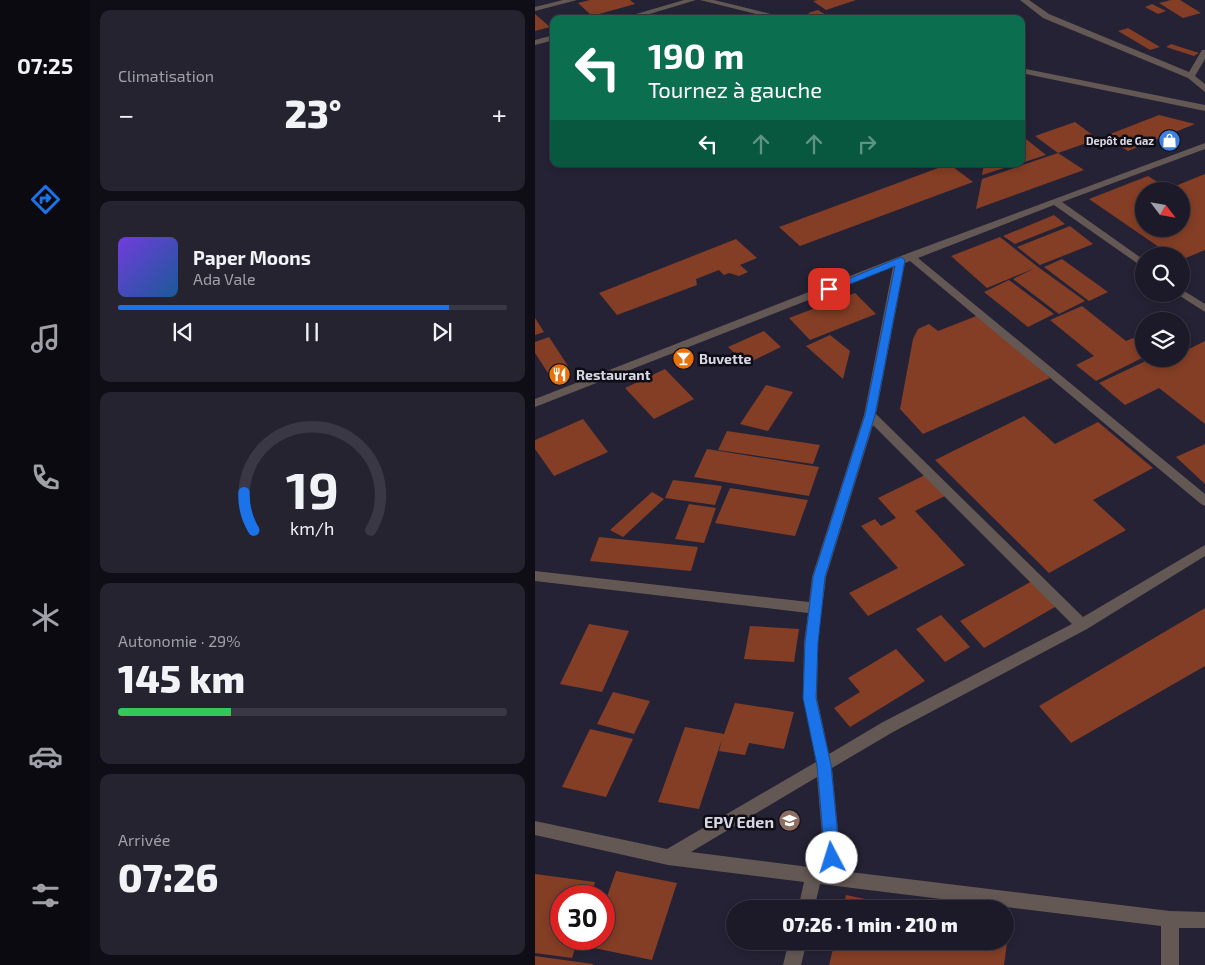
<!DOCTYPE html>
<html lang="fr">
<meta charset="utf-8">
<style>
body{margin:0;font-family:"Exo 2",sans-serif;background:#252330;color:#f1f3f6;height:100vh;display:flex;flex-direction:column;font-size:19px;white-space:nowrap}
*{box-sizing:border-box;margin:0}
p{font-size:16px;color:#a0a1a8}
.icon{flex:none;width:28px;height:28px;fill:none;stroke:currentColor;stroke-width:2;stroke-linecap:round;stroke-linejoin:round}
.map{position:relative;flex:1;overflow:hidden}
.drawer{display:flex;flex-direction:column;gap:10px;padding:10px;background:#0f0e16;width:445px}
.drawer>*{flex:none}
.top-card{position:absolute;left:15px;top:15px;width:475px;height:152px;border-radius:10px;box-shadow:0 2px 8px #0003,0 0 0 1px #3a3845;background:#0b6e4f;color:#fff;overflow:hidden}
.needle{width:32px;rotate:121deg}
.controls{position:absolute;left:600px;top:182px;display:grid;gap:10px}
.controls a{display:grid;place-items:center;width:55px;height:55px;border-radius:50%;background:#1c1a28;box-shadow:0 2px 8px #0003,0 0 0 1px #3a3845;font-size:25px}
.speed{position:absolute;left:15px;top:885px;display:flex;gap:10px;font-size:25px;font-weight:700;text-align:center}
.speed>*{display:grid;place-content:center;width:65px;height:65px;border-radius:50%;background:#1c1a28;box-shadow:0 2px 8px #0003,0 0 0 1px #3a3845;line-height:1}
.speed .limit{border:8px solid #d22;background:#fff;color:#111}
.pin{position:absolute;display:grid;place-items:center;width:42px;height:42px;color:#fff;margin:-21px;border-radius:10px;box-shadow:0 2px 8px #0006}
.me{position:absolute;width:55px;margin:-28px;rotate:355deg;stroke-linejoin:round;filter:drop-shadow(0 0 4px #0008)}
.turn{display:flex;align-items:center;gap:18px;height:105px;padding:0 15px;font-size:22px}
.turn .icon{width:65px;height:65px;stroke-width:2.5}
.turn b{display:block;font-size:35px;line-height:42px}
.lanes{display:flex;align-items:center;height:48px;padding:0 15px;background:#0003;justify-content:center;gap:25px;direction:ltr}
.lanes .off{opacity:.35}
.big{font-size:38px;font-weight:800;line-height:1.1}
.drawer .card{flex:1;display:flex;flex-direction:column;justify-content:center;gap:8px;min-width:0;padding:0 18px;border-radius:10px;background:#252330}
.drawer .dial{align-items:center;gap:0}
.dial svg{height:130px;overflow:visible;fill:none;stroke:#3a3845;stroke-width:7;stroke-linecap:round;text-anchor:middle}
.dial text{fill:#f1f3f6;stroke:none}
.song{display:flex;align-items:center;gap:15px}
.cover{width:60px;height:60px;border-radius:8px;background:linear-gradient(135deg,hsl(260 70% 55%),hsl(210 70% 35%))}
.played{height:5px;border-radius:2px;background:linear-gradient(90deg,#1a73e8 85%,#3a3845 85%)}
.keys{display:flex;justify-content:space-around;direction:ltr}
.heat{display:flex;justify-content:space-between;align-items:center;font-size:28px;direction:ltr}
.charge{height:8px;border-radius:4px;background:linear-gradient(90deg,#34c759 29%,#3a3845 0)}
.trip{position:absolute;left:191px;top:900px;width:288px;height:50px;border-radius:25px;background:#1c1a28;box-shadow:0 2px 8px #0003,0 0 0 1px #3a3845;font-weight:800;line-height:50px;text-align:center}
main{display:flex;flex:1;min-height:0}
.menu{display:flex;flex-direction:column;width:90px;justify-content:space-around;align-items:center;background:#0b0a10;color:#a0a1a8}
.menu .icon{width:35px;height:35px}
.menu .selected{color:#1a73e8}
.menu b{font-size:22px;color:#f1f3f6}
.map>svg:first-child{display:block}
.building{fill:#843e25;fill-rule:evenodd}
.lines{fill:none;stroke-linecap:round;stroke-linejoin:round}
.minor{fill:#635854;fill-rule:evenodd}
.route{fill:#1a73e8;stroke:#114b97}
.labels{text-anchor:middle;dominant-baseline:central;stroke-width:5;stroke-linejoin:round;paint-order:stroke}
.far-poi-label{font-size:11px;font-weight:bold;fill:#d9d7e4;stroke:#0e0d15;text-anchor:end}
.poi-label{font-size:14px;font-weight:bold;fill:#d9d7e4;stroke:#0e0d15;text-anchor:start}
.near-poi-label{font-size:16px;font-weight:bold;fill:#d9d7e4;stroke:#0e0d15;text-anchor:end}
</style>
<main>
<nav class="menu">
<b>07:25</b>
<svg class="icon selected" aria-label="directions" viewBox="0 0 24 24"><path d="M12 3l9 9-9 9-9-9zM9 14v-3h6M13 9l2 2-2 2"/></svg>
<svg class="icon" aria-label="music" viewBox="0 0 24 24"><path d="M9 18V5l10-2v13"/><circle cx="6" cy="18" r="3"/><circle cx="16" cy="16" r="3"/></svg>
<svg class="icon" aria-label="phone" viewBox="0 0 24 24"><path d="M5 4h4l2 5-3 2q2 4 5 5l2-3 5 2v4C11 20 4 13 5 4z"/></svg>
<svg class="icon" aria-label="climate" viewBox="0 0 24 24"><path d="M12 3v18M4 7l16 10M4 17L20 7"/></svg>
<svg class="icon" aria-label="car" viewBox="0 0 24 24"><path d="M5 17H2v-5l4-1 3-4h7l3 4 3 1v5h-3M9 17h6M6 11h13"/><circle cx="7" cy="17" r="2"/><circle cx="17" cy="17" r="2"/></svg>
<svg class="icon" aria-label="filters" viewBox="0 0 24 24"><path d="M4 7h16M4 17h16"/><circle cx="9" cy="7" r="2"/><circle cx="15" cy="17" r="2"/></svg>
</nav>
<section class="drawer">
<div class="card"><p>Climatisation</p>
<div class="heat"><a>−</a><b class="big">23°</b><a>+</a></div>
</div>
<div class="card">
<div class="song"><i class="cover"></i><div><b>Paper Moons</b><p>Ada Vale</p></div></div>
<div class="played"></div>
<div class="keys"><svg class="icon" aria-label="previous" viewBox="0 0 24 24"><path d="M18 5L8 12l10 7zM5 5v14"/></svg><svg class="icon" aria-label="pause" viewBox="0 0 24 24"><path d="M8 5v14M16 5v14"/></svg><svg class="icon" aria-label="next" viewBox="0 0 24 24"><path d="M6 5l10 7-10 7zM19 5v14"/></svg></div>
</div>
<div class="card dial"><svg viewBox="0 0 100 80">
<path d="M14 69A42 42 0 1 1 86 69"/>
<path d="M14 69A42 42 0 0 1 8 46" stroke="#1a73e8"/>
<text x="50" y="56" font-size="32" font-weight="700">19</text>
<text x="50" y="72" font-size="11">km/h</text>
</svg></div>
<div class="card"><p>Autonomie · 29%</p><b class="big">145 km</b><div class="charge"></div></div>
<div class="card"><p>Arrivée</p><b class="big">07:26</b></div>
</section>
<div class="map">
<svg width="670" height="965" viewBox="0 0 670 965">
<rect width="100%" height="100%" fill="#252235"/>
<path class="building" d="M55,0H95L100,4L57,16L43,3Z
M283,0H321L291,10L278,1Z
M636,0H645L666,13L648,18L624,3Z
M617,4L631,11L623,14L610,7Z
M283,10L291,15L281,18L273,13Z
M0,14L15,27L0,31Z
M593,28L625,47L615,50L583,31Z
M636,44L664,53L659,56L631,47Z
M624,115L660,124L593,151L570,136Z
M540,122L563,139L523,153L500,136Z
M491,139L511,155L486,163V140Z
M523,153L549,170L441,209L447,179Z
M414,164L438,182L265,246L244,227Z
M449,164H482L447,175Z
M670,174V250L646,260V256H637L554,199L613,176L633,189ZM609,191H646V229H609Z
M519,215L530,224L480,244L468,236Z
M535,226L558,244L505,265L482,247Z
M465,237L503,267L550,301L524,314L478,279L500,268L452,288L416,256Z
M201,239L222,258L205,265L213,272L204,276L194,273L189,275L184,270L161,279L162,285L82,315L64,293Z
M527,259L573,292L554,301L509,267Z
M474,280L519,314L493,327L449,292Z
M320,293L341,314L275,340L254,318Z
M547,306L591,341L598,338L609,347V357L561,381L541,365L559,356L515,320Z
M444,315L515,378L388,434L365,409L378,339L383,329L394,324L403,331Z
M0,318L9,332L0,335Z
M229,331L246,347L211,364L193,347Z
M295,335L315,351L308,379L271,346Z
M14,337L33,366L13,373L0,353V342Z
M670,341V424L624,388L590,405L564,383L615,359H625L629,362L635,359H646V353Z
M130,369L159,399L119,419L90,388Z
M231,385L258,392L233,431L205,424Z
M489,416L520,444L563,422L618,468L558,500L591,530L514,573L400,460Z
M48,419L73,452L19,476L0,449V440Z
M192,431L285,445L278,464L183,450Z
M670,444V484L641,457Z
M172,449L284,467L274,496L159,477Z
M392,474L412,495L380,511L430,565L333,616L314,593L363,568L326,526L340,519L346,526L361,518L343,498Z
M138,480L187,486L180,505L130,498Z
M195,488L273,500L260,536L180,523Z
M117,492L129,499L88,537L75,530Z
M154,504L181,508L169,543L140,539Z
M64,537L163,547L156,571L55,561Z
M501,579L525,604L449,648L425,621Z
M670,608V666L536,743L504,706Z
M406,615L435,647L410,662L381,629Z
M54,624L94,631L67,692L25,684Z
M215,626L264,629L259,662L209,659Z
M361,649L390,681L315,727L299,708L325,692L313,678Z
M78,692L115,701L99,734L62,724Z
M200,703L259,712L249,749L214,743L210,755L184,751L187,739L164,809L123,802L150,727L189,734Z
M55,729L98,739L71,797L27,787Z
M81,871L142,883L117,960L54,947L57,939H69V905Z
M0,874L60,882L56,896H26V939H43L37,958L0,953Z
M311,895L374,908V909H308Z
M470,927L474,928L469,965H294L300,941H470Z
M0,956L58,964V965H0Z"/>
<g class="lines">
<path class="minor" d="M28,0H42L0,11V7Z
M149,0H161L98,19H84Z
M165,0H179L256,19H241Z
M485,0H494L514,14L654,72L667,50H670V59L660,76L670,84V92L653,78L508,18Z
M19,35V40L0,45V40Z
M486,68L670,105V111L486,73Z
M670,143V149L527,202L609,260V268L519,205L383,258L670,494V506L666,504L375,261L370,263L341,414L548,617L670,545V556L552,629L358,732L297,768L307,871L635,911L670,912V928H644V965H626V926L285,884L279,909H263L269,882L133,865L0,835V821L132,849L281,762L268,698L269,643L273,613L0,581V571L274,602L277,577L329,415L358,267L0,407V399L371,254ZM338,425L537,624L348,722L294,754L282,698L283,643L291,577ZM282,777L290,869L156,852Z
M646,289L670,304V312L642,294H646Z
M254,941H272L266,965H248Z"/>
</g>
<path class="route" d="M366,257L370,260L340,415L290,577L283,643L281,698L296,765L305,858L302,863L297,865L292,863L290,858L282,765L268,698L270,643L278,577L330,415L360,266L298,291L294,292L289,289Z"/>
<defs>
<symbol id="shop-disc" viewBox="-11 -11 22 22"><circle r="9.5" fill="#3f7fe0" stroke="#0e0d15"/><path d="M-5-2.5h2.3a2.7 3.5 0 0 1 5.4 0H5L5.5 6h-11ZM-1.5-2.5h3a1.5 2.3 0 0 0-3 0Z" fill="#fff"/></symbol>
<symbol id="bar-disc" viewBox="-11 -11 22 22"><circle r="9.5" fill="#e8710a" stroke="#0e0d15"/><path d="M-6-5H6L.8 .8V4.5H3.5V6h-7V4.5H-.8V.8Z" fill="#fff"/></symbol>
<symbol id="restaurant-disc" viewBox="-11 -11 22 22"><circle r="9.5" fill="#e8710a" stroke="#0e0d15"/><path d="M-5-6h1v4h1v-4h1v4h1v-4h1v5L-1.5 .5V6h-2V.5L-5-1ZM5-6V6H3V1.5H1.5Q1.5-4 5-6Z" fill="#fff"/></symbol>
<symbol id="school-disc" viewBox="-11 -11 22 22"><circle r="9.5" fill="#8d6e63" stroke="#0e0d15"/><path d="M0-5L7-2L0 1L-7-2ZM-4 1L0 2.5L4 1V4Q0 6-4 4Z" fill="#fff"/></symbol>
</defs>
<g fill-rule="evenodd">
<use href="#shop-disc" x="622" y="128" width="25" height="25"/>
<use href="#bar-disc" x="136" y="346" width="25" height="25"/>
<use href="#restaurant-disc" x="12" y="362" width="25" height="25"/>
<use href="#school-disc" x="242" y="808" width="25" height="25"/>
</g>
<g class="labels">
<g class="far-poi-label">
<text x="619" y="140">Depôt de Gaz</text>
</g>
<g class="poi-label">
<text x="164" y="358">Buvette</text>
<text x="41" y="374">Restaurant</text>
</g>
<g class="near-poi-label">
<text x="239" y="821">EPV Eden</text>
</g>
</g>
</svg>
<div class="controls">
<a><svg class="needle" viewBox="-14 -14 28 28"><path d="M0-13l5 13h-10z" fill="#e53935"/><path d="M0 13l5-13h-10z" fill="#a0a1a8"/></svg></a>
<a><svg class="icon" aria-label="search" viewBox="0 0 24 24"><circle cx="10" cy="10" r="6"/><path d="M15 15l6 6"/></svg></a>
<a><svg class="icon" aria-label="layers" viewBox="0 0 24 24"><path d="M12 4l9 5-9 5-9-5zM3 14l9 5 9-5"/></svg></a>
</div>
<div class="speed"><div class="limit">30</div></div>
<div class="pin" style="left:294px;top:289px;background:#d93025"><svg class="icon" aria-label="arrive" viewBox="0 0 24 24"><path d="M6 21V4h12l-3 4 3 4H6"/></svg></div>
<svg class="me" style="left:297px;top:858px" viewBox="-20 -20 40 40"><circle r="19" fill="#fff"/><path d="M0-13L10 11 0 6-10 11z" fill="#1a73e8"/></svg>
<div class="trip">07:26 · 1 min · 210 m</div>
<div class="top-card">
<div class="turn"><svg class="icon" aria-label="left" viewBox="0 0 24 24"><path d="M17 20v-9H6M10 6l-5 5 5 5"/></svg><div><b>190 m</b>Tournez à gauche</div></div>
<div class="lanes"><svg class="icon" aria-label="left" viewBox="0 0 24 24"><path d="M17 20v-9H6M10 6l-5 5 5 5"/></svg><svg class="icon off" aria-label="ahead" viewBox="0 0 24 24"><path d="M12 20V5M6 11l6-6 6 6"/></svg><svg class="icon off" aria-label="ahead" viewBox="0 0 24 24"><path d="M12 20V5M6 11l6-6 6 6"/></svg><svg class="icon off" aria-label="right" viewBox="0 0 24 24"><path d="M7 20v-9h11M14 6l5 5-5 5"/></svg></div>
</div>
</div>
</main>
